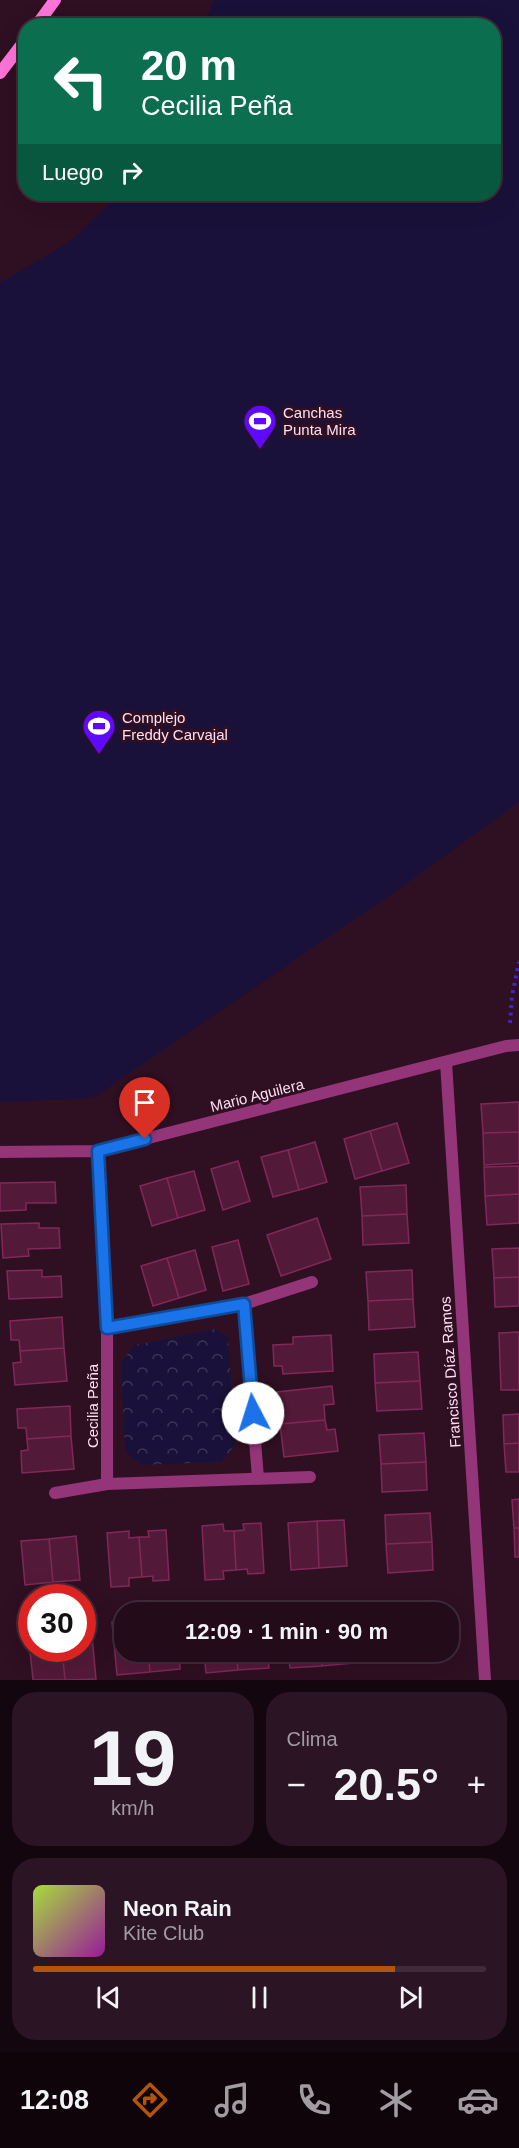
<!DOCTYPE html>
<html lang="es">
<meta charset="utf-8">
<style>
body{margin:0;font-family:Helvetica,sans-serif;background:#2b1423;color:#f1f3f6;height:100vh;display:flex;flex-direction:column;font-size:22px;white-space:nowrap}
*{box-sizing:border-box;margin:0}
p{font-size:20px;color:#a39ba2}
.icon{flex:none;width:33px;height:33px;fill:none;stroke:currentColor;stroke-width:2;stroke-linecap:round;stroke-linejoin:round}
.map{position:relative;height:1680px;overflow:hidden}
.panel{display:flex;flex-direction:column;gap:12px;padding:12px;background:#13060e;flex:1}
.panel>*{flex:none}
.guide{position:absolute;left:18px;top:18px;width:483px;height:183px;border-radius:24px;box-shadow:0 6px 24px #0002,0 0 0 2px #402b39;background:#0b6e4f;color:#fff;overflow:hidden}
.speed{position:absolute;left:18px;top:1584px;display:flex;gap:12px;font-size:30px;font-weight:700;text-align:center}
.speed>*{display:grid;place-content:center;width:78px;height:78px;border-radius:50%;background:#230b1a;box-shadow:0 6px 24px #0002,0 0 0 2px #402b39;line-height:1}
.speed .limit{border:9px solid #d22;background:#fff;color:#111}
.pin{position:absolute;display:grid;place-items:center;width:51px;height:51px;color:#fff;margin:-62px -26px;border-radius:50% 50% 50% 0;rotate:-45deg;box-shadow:0 0 6px #0007}
.pin .icon{rotate:45deg}
.me{position:absolute;width:66px;margin:-33px;rotate:355deg;stroke-linejoin:round;filter:drop-shadow(0 0 4px #0008)}
.turn{display:flex;align-items:center;gap:21px;height:126px;padding:0 24px;font-size:27px}
.turn .icon{width:78px;height:78px;stroke-width:2.5}
.turn b{display:block;font-size:42px;line-height:51px}
.then{display:flex;align-items:center;height:57px;padding:0 24px;background:#0003;gap:12px;font-size:22px}
.big{font-size:45px;font-weight:800;line-height:1.1}
.panel .card{flex:1;display:flex;flex-direction:column;justify-content:center;gap:9px;min-width:0;padding:0 21px;border-radius:24px;background:#2b1423}
.panel .dial{align-items:center;gap:0}
.dial b{font-size:78px;line-height:1}
.song{display:flex;align-items:center;gap:18px}
.cover{width:72px;height:72px;border-radius:9px;background:linear-gradient(135deg,hsl(80 70% 55%),hsl(300 70% 35%))}
.played{height:6px;border-radius:3px;background:linear-gradient(90deg,#b45309 80%,#402b39 80%)}
.keys{display:flex;justify-content:space-around;direction:ltr}
.heat{display:flex;justify-content:space-between;align-items:center;font-size:33px;direction:ltr}
.panel .tiles{flex:1;display:grid;gap:12px;grid-template-columns:1fr 1fr}
.card:last-child{grid-column:span 2}
.trip{position:absolute;left:114px;top:1602px;width:345px;height:60px;border-radius:24px;background:#230b1a;box-shadow:0 6px 24px #0002,0 0 0 2px #402b39;font-weight:800;line-height:60px;text-align:center}
.dock{display:flex;height:96px;justify-content:space-around;align-items:center;background:#0e040a;color:#a39ba2}
.dock .icon{width:42px;height:42px}
.dock .active{color:#b45309}
.dock b{font-size:27px;color:#f1f3f6}
.map>svg:first-child{display:block}
.park{fill:url(#park-crowns)}
.garden{fill:#1a113a}
.building{fill:#531939;stroke:#812859;stroke-width:1.5}
.lines{fill:none;stroke-linecap:round;stroke-linejoin:round}
.path{stroke:#4323ce;stroke-width:4;stroke-dasharray:3 4.5;stroke-linecap:butt}
.minor{stroke:#933578;stroke-width:12}
.secondary{stroke:#ff74d9;stroke-width:12}
.route-casing{stroke:#114b97;stroke-width:15}
.route{stroke:#1a73e8;stroke-width:10}
.labels{text-anchor:middle;dominant-baseline:central;stroke-width:6;stroke-linejoin:round;paint-order:stroke}
.poi-label{font-size:15px;fill:#ffddf3;stroke:#2f0f22;text-anchor:start}
.street-label{font-size:15px;fill:#ffddf3;stroke:#2f0f22}
</style>
<div class="map">
<svg width="519" height="1680" viewBox="0 0 519 1680">
<defs>
<pattern id="park-crowns" width="20" height="18" patternUnits="userSpaceOnUse" patternTransform="scale(1.5)"><rect width="20" height="18" fill="#1a113a"/><path d="M2 6a3 3 0 1 1 6 0M12 15a3 3 0 1 1 6 0" fill="none" stroke="#3c3357"/></pattern>
</defs>
<rect width="100%" height="100%" fill="#2f0f22"/>
<path class="park" d="M216,1329L228,1338L235,1445L221,1462L141,1465L125,1451L121,1362L135,1345Z"/>
<path class="garden" d="M214,0H519V802L396,891L93,1098L0,1102V283L74,239L119,194H494V26L204,25Z"/>
<path class="building" d="M519,1102V1132L483,1133L481,1104Z
M397,1123L409,1163L382,1171L370,1131Z
M370,1131L382,1171L355,1179L344,1139Z
M519,1132V1163L484,1165L483,1133Z
M315,1142L327,1182L299,1190L288,1150Z
M288,1150L299,1190L273,1197L261,1157Z
M238,1161L250,1201L223,1210L211,1169Z
M519,1166V1194L485,1196L484,1167Z
M194,1171L205,1210L178,1218L167,1178Z
M167,1178L178,1218L152,1226L140,1186Z
M55,1182L56,1203H26V1210L0,1211V1183Z
M406,1185L407,1214L362,1216L360,1187Z
M519,1194V1223L487,1225L485,1196Z
M407,1214L409,1243L363,1245L362,1216Z
M317,1218L331,1259L281,1276L267,1235Z
M39,1223V1228H59L60,1248L28,1249L29,1256L3,1258L1,1224Z
M238,1240L249,1284L223,1291L212,1247Z
M519,1248V1277L494,1278L492,1249Z
M195,1250L206,1290L179,1298L167,1258Z
M167,1258L179,1298L153,1306L141,1266Z
M42,1270V1277L61,1276L62,1297L9,1299L7,1271Z
M412,1270L413,1299L368,1301L366,1272Z
M519,1277V1306L495,1307L494,1278Z
M413,1299L415,1327L369,1330L368,1301Z
M62,1317L64,1348L20,1351L19,1340H11L10,1321Z
M519,1332V1390H501L499,1333Z
M331,1335L333,1371L283,1374L282,1366H274L273,1345L293,1344V1337Z
M64,1348L67,1381L15,1385L13,1363L21,1362L20,1351Z
M418,1352L420,1381L375,1383L374,1354Z
M420,1381L422,1409L377,1411L375,1383Z
M332,1386L334,1404L324,1405L325,1420L280,1424L277,1392Z
M70,1406L71,1436L27,1439L26,1428H18L17,1409Z
M519,1414V1443L504,1444L503,1415Z
M325,1420L327,1430L335,1429L338,1451L284,1457L280,1424Z
M424,1433L426,1462L381,1464L379,1435Z
M71,1436L74,1469L22,1473L21,1451L28,1450L27,1439Z
M519,1443V1472H506L504,1444Z
M426,1462L427,1490L382,1492L381,1464Z
M519,1499V1528H514L512,1500Z
M430,1513L432,1542L386,1544L385,1515Z
M344,1520L347,1566L319,1568L317,1521Z
M317,1521L319,1568L291,1570L288,1523Z
M261,1523L264,1573L248,1574L247,1569L236,1570L234,1531L244,1530L243,1524Z
M223,1524L224,1531H234L236,1570L223,1571L224,1579L205,1580L202,1526Z
M514,1528H519V1557H515Z
M166,1530L169,1580L153,1581V1576L142,1577L139,1537H149L148,1531Z
M129,1531V1538L139,1537L142,1577L129,1578V1586L111,1587L107,1533Z
M76,1536L80,1580L53,1582L49,1539Z
M49,1539L53,1582L25,1585L21,1541Z
M432,1542L433,1570L388,1573L386,1544Z
M124,1621V1652H148L150,1672L117,1675L112,1622Z
M91,1625L96,1679L65,1680L62,1648H82V1626Z
M28,1631H32V1648H62L65,1680H33Z
M148,1652H179L180,1669L150,1672Z
M204,1652H236L238,1670L206,1673Z
M236,1652H267L269,1668L238,1670Z
M288,1652H320L322,1666L290,1668Z
M320,1652H352L353,1663L322,1666Z
M377,1652H405L406,1660L377,1662Z
M405,1652H434V1659L406,1660Z"/>
<g class="lines">
<path class="path" d="M510,1023L512,996L519,962"/>
<path class="minor" d="M446,1062L485,1680
M98,1151L107,1328V1484
M0,1152L98,1151L506,1046L519,1045
M244,1304L258,1478
M107,1328L244,1304L312,1282
M55,1493L107,1484L310,1477"/>
<path class="secondary" d="M36,26L55,0
M0,73L26,39"/>
</g>
<g class="lines">
<defs>
<path id="route" d="M145,1139L98,1151L107,1328L244,1304L253,1413"/>
</defs>
<use href="#route" class="route-casing"/>
<use href="#route" class="route"/>
</g>
<defs>
<symbol id="stadium-pin" viewBox="-11 -11 22 30"><path d="M0 17L-7.5 6A9.5 9.5 0 1 1 7.5 6Z" fill="#5f09ff" stroke="#2f0f22"/><path d="M0-5a6.5 5 0 1 0 0 10a6.5 5 0 1 0 0-10ZM-3.5-1.8h7v3.6h-7Z" fill="#fff"/></symbol>
</defs>
<g fill-rule="evenodd">
<use href="#stadium-pin" x="241" y="402" width="38" height="52"/>
<use href="#stadium-pin" x="80" y="707" width="38" height="52"/>
</g>
<g class="labels">
<g class="poi-label">
<text x="283" y="412">Canchas<tspan x="283" dy="17">Punta Mira</tspan></text>
<text x="122" y="717">Complejo<tspan x="122" dy="17">Freddy Carvajal</tspan></text>
</g>
<g class="street-label">
<text transform="translate(257 1095) rotate(-14)">Mario Aguilera</text>
<text transform="translate(450 1372) rotate(-94)">Francisco Díaz Ramos</text>
<text transform="translate(92 1406) rotate(-90)">Cecilia Peña</text>
</g>
</g>
</svg>
<div class="speed"><div class="limit">30</div></div>
<div class="pin" style="left:145px;top:1139px;background:#d93025"><svg class="icon" aria-label="arrive" viewBox="0 0 24 24"><path d="M6 21V4h12l-3 4 3 4H6"/></svg></div>
<svg class="me" style="left:253px;top:1413px" viewBox="-20 -20 40 40"><circle r="19" fill="#fff"/><path d="M0-13L10 11 0 6-10 11z" fill="#1a73e8"/></svg>
<div class="trip">12:09 · 1 min · 90 m</div>
<div class="guide">
<div class="turn"><svg class="icon" aria-label="left" viewBox="0 0 24 24"><path d="M17 20v-9H6M10 6l-5 5 5 5"/></svg><div><b>20 m</b>Cecilia Peña</div></div>
<div class="then">Luego<svg class="icon" aria-label="right" viewBox="0 0 24 24"><path d="M7 20v-9h11M14 6l5 5-5 5"/></svg></div>
</div>
</div>
<section class="panel">
<div class="tiles">
<div class="card dial"><b>19</b><p>km/h</p></div>
<div class="card"><p>Clima</p>
<div class="heat"><a>−</a><b class="big">20.5°</b><a>+</a></div>
</div>
<div class="card">
<div class="song"><i class="cover"></i><div><b>Neon Rain</b><p>Kite Club</p></div></div>
<div class="played"></div>
<div class="keys"><svg class="icon" aria-label="previous" viewBox="0 0 24 24"><path d="M18 5L8 12l10 7zM5 5v14"/></svg><svg class="icon" aria-label="pause" viewBox="0 0 24 24"><path d="M8 5v14M16 5v14"/></svg><svg class="icon" aria-label="next" viewBox="0 0 24 24"><path d="M6 5l10 7-10 7zM19 5v14"/></svg></div>
</div>
</div>
</section>
<nav class="dock">
<b>12:08</b>
<svg class="icon active" aria-label="directions" viewBox="0 0 24 24"><path d="M12 3l9 9-9 9-9-9zM9 14v-3h6M13 9l2 2-2 2"/></svg>
<svg class="icon" aria-label="music" viewBox="0 0 24 24"><path d="M9 18V5l10-2v13"/><circle cx="6" cy="18" r="3"/><circle cx="16" cy="16" r="3"/></svg>
<svg class="icon" aria-label="phone" viewBox="0 0 24 24"><path d="M5 4h4l2 5-3 2q2 4 5 5l2-3 5 2v4C11 20 4 13 5 4z"/></svg>
<svg class="icon" aria-label="climate" viewBox="0 0 24 24"><path d="M12 3v18M4 7l16 10M4 17L20 7"/></svg>
<svg class="icon" aria-label="car" viewBox="0 0 24 24"><path d="M5 17H2v-5l4-1 3-4h7l3 4 3 1v5h-3M9 17h6M6 11h13"/><circle cx="7" cy="17" r="2"/><circle cx="17" cy="17" r="2"/></svg>
</nav>
